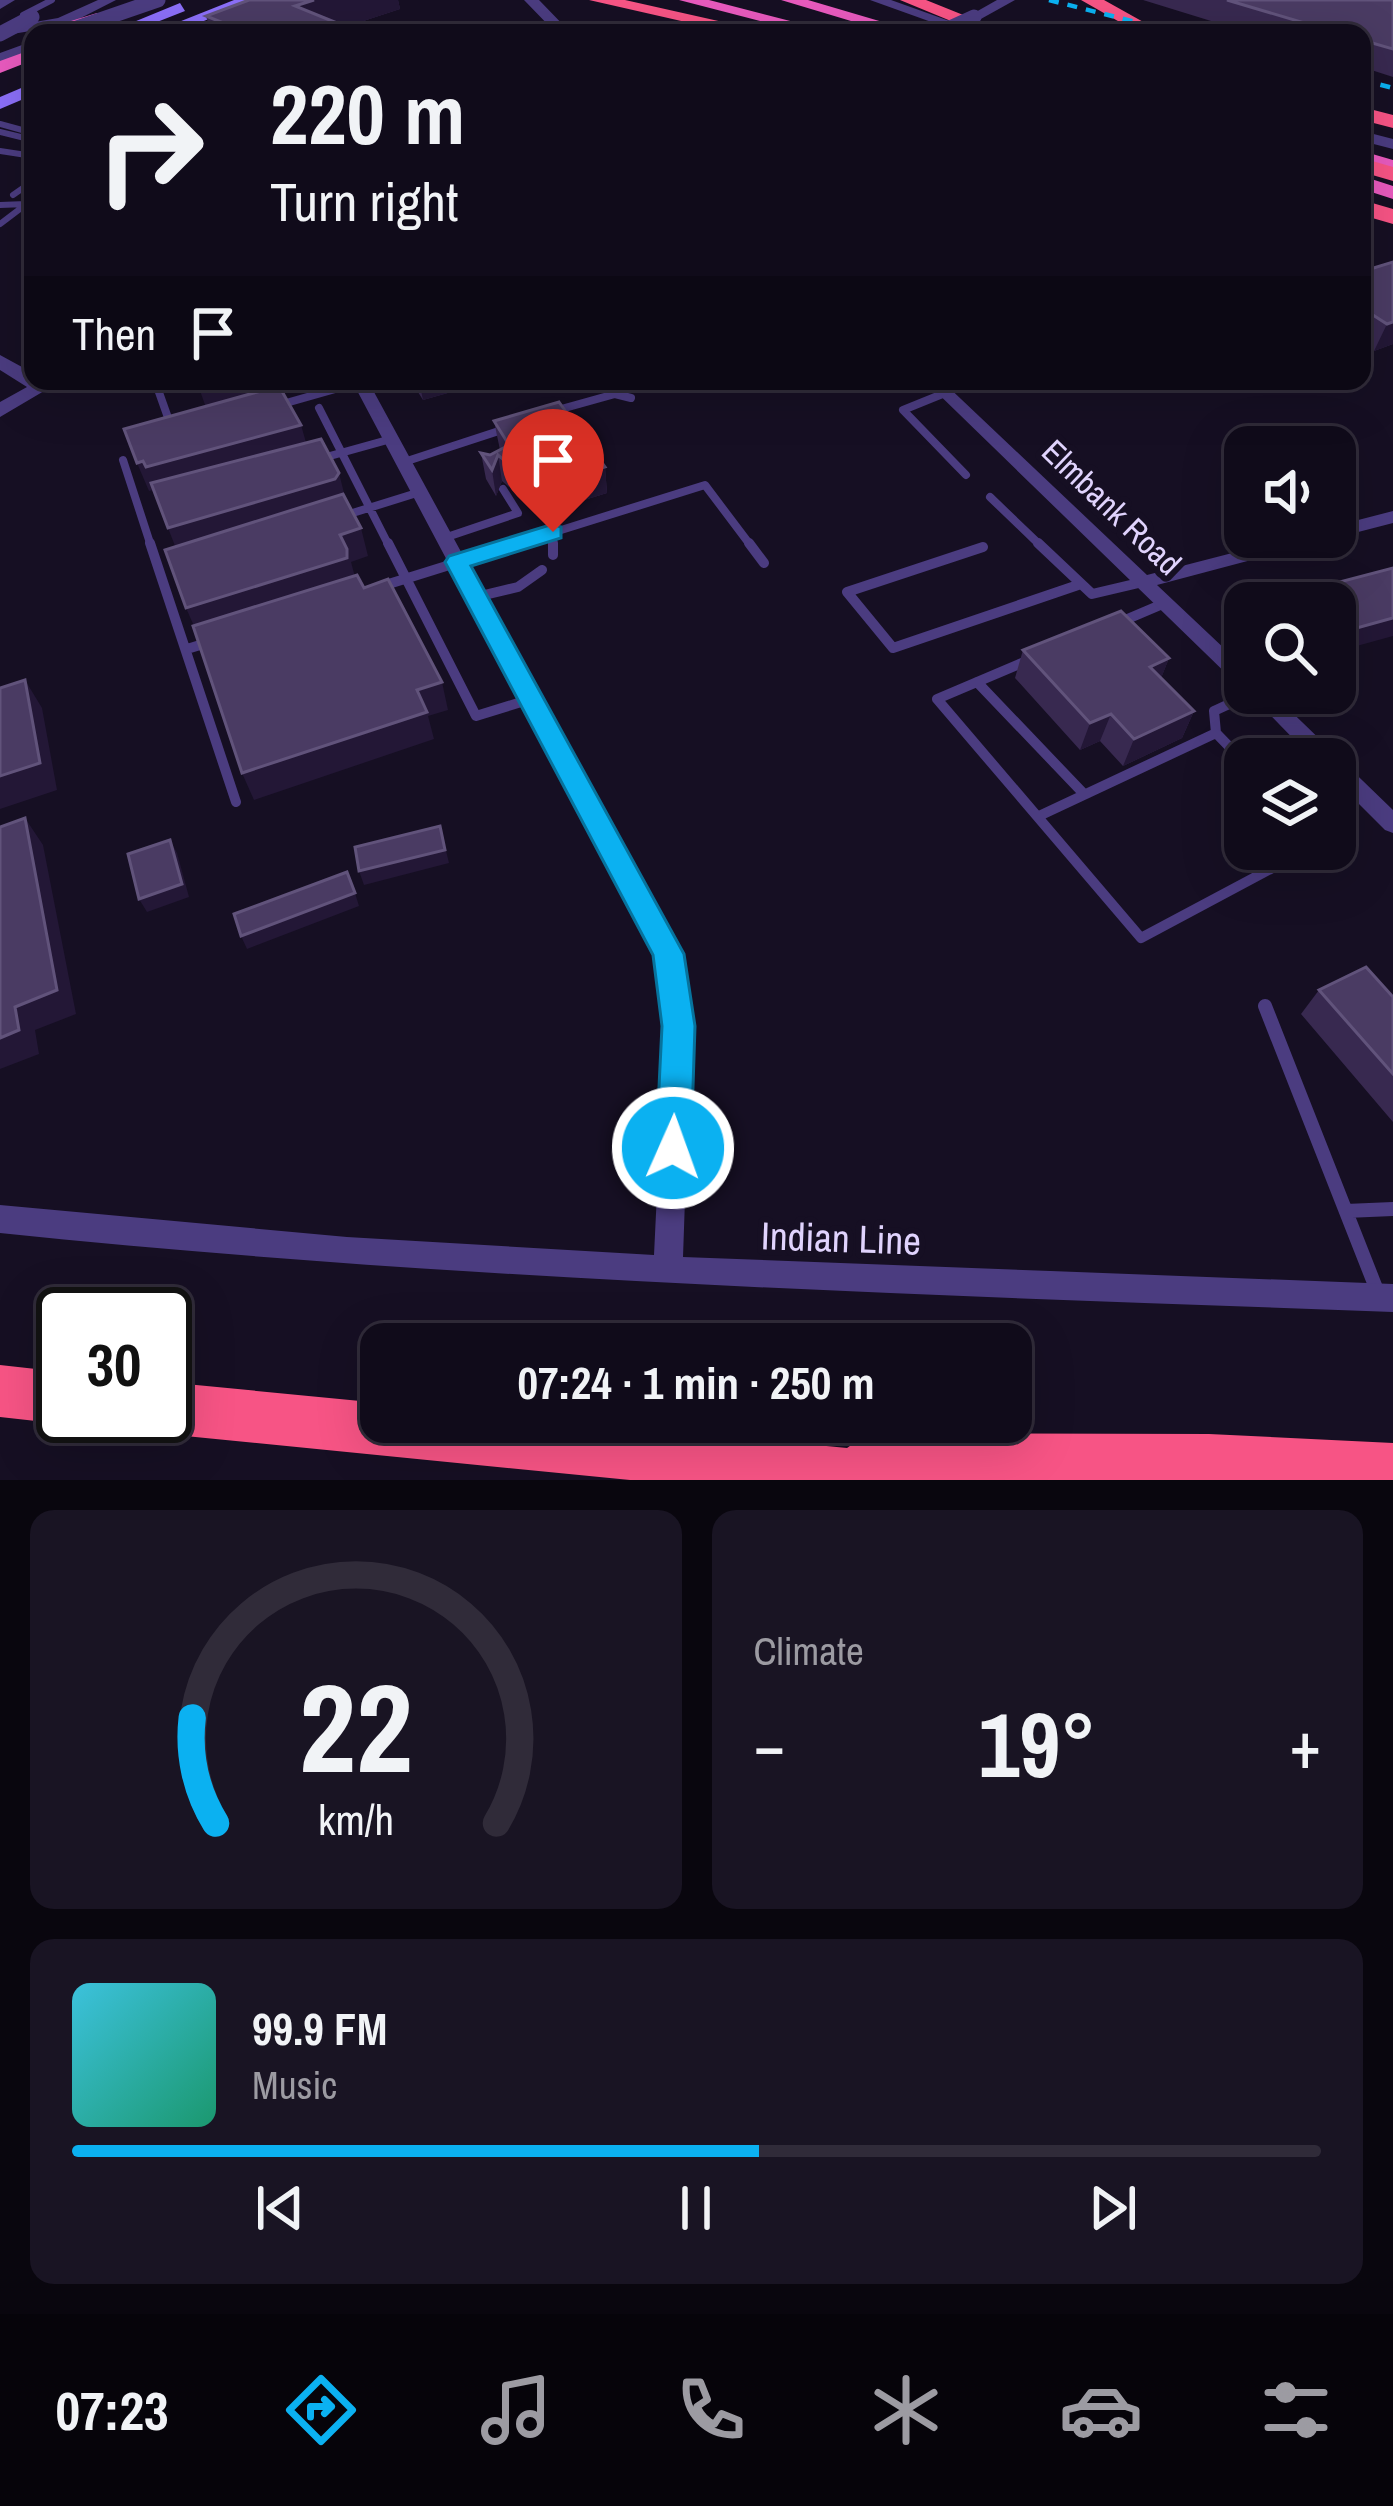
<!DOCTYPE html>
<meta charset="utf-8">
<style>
body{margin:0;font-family:"Archivo Narrow",sans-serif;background:#191423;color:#f1f3f6;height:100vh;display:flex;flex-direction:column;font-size:45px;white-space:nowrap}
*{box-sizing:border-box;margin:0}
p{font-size:39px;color:#9c9ba2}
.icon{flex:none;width:66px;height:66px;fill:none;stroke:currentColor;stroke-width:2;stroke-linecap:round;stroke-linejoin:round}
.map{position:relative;height:1480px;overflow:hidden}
.drawer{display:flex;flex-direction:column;gap:30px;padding:30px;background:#09060e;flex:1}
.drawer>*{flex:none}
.top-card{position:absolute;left:24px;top:24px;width:1347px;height:366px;border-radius:24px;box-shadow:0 12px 48px #0002,0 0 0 3px #302b39;background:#100b1a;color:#f1f3f6;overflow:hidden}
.fabs{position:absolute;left:1224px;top:426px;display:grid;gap:24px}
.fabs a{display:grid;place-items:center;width:132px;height:132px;border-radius:24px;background:#100b1a;box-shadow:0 12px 48px #0002,0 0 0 3px #302b39;font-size:60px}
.speed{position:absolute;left:36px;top:1287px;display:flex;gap:24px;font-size:60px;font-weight:700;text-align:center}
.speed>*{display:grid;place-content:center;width:156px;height:156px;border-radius:50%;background:#100b1a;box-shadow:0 12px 48px #0002,0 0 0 3px #302b39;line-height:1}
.speed .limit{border:6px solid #111;border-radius:18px;background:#fff;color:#111}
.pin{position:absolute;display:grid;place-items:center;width:102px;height:102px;color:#fff;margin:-123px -51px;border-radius:50% 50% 50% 0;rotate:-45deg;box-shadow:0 0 12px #0007}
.pin .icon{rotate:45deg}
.me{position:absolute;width:132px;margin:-66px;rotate:2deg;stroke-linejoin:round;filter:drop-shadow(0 0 9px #0008)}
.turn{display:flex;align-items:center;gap:42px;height:252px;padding:0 48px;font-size:54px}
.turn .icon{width:156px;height:156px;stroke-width:2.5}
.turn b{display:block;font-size:84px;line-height:102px}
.then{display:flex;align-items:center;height:114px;padding:0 48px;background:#0003;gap:24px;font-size:45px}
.big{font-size:90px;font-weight:800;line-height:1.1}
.drawer .card{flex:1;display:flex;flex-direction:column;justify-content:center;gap:18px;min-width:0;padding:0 42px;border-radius:24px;background:#191423}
.drawer .dial{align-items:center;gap:0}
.dial svg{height:312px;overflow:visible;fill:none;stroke:#302b39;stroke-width:7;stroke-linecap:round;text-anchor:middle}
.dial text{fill:#f1f3f6;stroke:none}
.song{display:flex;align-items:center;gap:36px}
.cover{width:144px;height:144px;border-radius:18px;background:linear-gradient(135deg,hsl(190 70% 55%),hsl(160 70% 35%))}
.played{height:12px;border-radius:6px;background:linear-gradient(90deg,#0bb1f1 55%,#302b39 55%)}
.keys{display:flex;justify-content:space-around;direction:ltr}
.heat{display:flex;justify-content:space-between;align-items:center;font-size:66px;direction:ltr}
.drawer .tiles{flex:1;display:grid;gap:30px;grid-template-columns:1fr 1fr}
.card:last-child{grid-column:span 2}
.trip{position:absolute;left:360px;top:1323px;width:672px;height:120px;border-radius:24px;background:#100b1a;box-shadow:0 12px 48px #0002,0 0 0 3px #302b39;font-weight:800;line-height:120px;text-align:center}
.tab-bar{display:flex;height:192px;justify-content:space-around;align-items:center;background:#06040a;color:#9c9ba2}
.tab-bar .icon{width:84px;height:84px}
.tab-bar .current{color:#0bb1f1}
.tab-bar b{font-size:54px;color:#f1f3f6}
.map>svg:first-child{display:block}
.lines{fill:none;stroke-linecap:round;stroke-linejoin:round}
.service-far3{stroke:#4b3c80;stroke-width:6}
.service-far2{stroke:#4b3c80;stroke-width:8}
.service-far1{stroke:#4b3c80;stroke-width:10}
.service{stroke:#4b3c80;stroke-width:14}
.minor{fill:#4b3c80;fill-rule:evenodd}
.tertiary{fill:#4b3c80;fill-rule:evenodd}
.secondary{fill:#8b6ff8;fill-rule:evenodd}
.trunk{fill:#e85abe;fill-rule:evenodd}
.motorway{fill:#f75485;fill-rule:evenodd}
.rail{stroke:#0bb1f1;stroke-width:4.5;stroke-dasharray:10 9;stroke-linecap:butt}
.tertiary-bridge{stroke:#4b3c80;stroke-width:15}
.wall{fill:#382950}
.shaded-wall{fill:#231736}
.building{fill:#4a3b63;stroke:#61537b;stroke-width:3}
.route{fill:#0bb1f1;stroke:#07739d;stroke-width:3}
.labels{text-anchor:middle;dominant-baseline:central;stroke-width:12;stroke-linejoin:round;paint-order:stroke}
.street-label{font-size:33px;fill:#e0d3fd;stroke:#160f23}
.near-street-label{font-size:39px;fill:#e0d3fd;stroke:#160f23}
</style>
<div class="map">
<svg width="1393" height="1480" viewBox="0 0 1393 1480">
<rect width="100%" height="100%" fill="#160f23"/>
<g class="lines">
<path class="service-far3" d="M23,15L52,0
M0,124L33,133
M0,132L33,140
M0,151L33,156
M13,195L33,181
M0,205L26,204
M0,224L33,199"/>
<path class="service-far2" d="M155,381L172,429
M945,393L903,410L966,475
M279,405L360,382
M319,408L389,546
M554,411L615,394L631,398
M319,459L391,439
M123,460L151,546
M404,462L508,428
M990,497L1041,546
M343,516L420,492
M553,532V546
M444,538L518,513L503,489
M510,546L705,485L751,546"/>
<path class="service-far1" d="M150,543L236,802
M388,543L476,716L531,699
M553,543V555
M749,543L764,563
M1038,543L1092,594L1143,582
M983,547L847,592L893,648L1081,584
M379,587L520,543
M476,597L518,587L542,570
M1118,623L1165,603
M187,649L213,641
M1029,660L937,699L1141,938L1308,849
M977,682L1084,794
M1216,733L1214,711L1253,693
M1039,816L1216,733L1245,763"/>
<path class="service" d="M1265,1006L1378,1293
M1346,1211L1393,1209"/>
<path class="minor" d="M352,381H368L680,954L691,1026L683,1257L1393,1284V1312C928,1295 463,1281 0,1233V1205L347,1237L654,1255L665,1026L656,955Z
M925,381H942L1147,575L1294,537H1326L1323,541L1157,585L1245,668V687L1238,685Z
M1393,511V523L1335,538L1331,537H1335V526Z
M1249,693H1272L1393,810V833L1385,830L1335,780V759H1313Z"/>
<path class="tertiary" d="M0,0H15L0,9Z
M98,0H116L67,25L0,36V28L58,18Z
M524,0H539L571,33H556Z
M870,0H891L983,33H962Z
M997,0H1015L979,20L967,17Z
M33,41V50L0,62V53Z
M1362,131L1393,139V149L1362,141Z
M0,355L33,373V381H61L0,417V402L27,387L0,370Z"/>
<path class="secondary" d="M234,0H256L174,33H151Z
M180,3L185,11L129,33H107Z
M33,83V95L0,109V97Z"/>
<path class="trunk" d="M679,0H709L837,33H806Z
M781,0H808L920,33H891Z
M97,13L103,22L61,33H32Z
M33,49V60L0,73V61Z
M1362,151L1393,160V172L1362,163Z
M1362,176L1393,186V199L1362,189Z"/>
<path class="motorway" d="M589,0H625L772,33H734Z
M900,0H926L1008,33H980Z
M1081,0H1104L1163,33H1139Z
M1362,107L1393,115V128L1362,120Z
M1362,158L1393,167V181L1362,172Z
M1362,200L1393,209V224L1362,215Z
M0,1365L63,1372V1416H81L63,1424L0,1417Z
M165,1382L381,1403V1422H580L847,1448L869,1433L1209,1434L1393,1443V1480H630L165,1434L147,1426L142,1416H165Z"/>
<path class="rail" d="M1049,0L1179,33
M1362,80L1393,88"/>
<path class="tertiary-bridge" d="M62,33L158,0
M939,33L974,17
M0,34L32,17"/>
</g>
<path class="wall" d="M249,0H398L400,9L342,28L343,33H211L206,16Z
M1143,0H1393V77L1362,67V33H1250Z
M1393,262V344L1374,351L1362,342V267L1367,270Z
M411,381H490L423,400Z
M494,421L605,467L607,493L539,514L524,488L514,491L502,481L496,496L486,479L481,453L490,455L500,450Z
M1023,650L1169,658L1161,678L1194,711L1182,738L1123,766L1100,741L1080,750L1015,678Z
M1319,990L1393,997V1122L1301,1014Z"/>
<path class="shaded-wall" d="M314,0H398L400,9L342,28L343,33H301L295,6Z
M1393,322V344L1374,351L1387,324Z
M224,381H273L278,396L209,416L199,388Z
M419,381H490L423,400Z
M301,425L309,453L149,491L137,463Z
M498,455L502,481L496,496L492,470Z
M520,462L524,488L514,491L510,465Z
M605,467L607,493L539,514L536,488Z
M339,473L346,501L179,556L168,528Z
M361,528L368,556L351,562L355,577L198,635L186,608L340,535Z
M1393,618V636L1335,652V634Z
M1169,658L1158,686L1150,667Z
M25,680L42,708L57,790L0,809V776Z
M442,682L448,710L428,716L434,739L254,800L242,773L417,690Z
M1194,711L1182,738L1123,766L1134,739Z
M1111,714L1100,741L1080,750L1090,723Z
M25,818L43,845L76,1014L35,1030L39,1054L0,1069V1038L15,1007Z
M440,826L449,863L364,885L359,871Z
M170,840L177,853L189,897L147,912L139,899Z
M355,893L359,906L247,949L241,936Z"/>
<path class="building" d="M249,0H314L295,6L342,25L321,33H248L206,16Z
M1227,0H1393V49L1362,40V33H1338Z
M1393,262V322L1387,324L1362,308V267L1367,270Z
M196,381H224L199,388Z
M279,386L301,425L146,467L143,461L137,463L124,429Z
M559,402L605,467L536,488L520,462L510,465L498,455L492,470L481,453L490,455L509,445L494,421Z
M321,439L339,473L335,479L168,528L151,483Z
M343,494L361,528L340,535L347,549V558L186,608L165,550Z
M1393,568V618L1335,634V603H1293L1286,596Z
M357,575L364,588L388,579L442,682L417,690L427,712L242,773L193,626Z
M1121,611L1169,658L1150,667L1194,711L1134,739L1111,714L1090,723L1023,650Z
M25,680L40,763L0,776V688Z
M25,818L57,990L15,1007L19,1030L0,1038V827Z
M440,826L445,850L359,871L355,847Z
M170,840L182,884L139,899L128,854Z
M347,872L355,893L241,936L234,914Z
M1366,967L1393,997V1074L1319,990Z"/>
<path class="route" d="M553,524L561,527V538L471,566L684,954L695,1026L691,1148L685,1160L673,1165L661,1160L656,1148L662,1026L653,955L445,562L449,556Z"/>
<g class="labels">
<g class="street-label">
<text transform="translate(1112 507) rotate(44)">Elmbank Road</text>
</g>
<g class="near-street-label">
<text transform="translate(841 1238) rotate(2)">Indian Line</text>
</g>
</g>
</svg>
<div class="fabs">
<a><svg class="icon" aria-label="sound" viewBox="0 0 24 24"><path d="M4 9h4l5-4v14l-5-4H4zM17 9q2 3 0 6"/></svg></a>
<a><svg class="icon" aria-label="search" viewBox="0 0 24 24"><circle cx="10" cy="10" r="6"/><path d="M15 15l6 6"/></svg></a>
<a><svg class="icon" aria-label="layers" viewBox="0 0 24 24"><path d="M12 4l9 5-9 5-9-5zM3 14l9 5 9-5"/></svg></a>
</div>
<div class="speed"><div class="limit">30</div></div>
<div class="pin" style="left:553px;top:532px;background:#d93025"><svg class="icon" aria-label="arrive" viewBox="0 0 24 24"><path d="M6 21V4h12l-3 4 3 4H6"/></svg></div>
<svg class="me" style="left:673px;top:1148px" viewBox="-20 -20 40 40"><circle r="17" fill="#0bb1f1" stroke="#fff" stroke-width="3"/><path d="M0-11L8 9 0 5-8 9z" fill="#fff"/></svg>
<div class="trip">07:24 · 1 min · 250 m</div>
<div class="top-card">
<div class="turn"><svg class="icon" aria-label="right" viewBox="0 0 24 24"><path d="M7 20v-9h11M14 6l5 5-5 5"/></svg><div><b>220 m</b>Turn right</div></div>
<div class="then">Then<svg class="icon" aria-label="arrive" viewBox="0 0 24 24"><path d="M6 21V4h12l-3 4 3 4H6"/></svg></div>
</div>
</div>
<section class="drawer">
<div class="tiles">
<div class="card dial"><svg viewBox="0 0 100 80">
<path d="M14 69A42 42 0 1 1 86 69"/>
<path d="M14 69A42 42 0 0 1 8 42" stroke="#0bb1f1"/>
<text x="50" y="56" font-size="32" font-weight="700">22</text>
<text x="50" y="72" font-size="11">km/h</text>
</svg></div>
<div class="card"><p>Climate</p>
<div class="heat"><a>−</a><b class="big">19°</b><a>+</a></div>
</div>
<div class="card">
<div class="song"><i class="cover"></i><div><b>99.9 FM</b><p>Music</p></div></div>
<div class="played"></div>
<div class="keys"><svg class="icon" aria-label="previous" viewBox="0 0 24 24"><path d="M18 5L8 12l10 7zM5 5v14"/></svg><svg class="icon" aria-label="pause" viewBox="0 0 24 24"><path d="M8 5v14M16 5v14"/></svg><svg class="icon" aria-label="next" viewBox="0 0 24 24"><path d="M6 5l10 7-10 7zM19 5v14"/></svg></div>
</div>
</div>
</section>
<nav class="tab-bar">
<b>07:23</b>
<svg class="icon current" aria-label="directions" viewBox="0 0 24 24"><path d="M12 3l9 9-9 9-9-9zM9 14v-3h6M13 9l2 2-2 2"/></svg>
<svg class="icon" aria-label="music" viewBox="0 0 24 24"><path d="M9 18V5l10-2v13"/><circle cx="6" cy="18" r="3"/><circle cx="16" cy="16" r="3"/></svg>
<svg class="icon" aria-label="phone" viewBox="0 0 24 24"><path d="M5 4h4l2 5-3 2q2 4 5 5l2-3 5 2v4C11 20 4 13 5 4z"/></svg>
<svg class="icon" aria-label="climate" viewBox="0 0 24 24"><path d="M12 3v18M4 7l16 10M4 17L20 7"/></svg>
<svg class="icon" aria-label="car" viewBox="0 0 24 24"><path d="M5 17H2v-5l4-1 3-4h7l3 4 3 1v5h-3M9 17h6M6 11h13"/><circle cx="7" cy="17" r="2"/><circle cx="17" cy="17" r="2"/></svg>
<svg class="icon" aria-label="filters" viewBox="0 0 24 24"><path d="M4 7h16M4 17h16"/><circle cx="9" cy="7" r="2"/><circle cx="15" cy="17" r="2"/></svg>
</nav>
